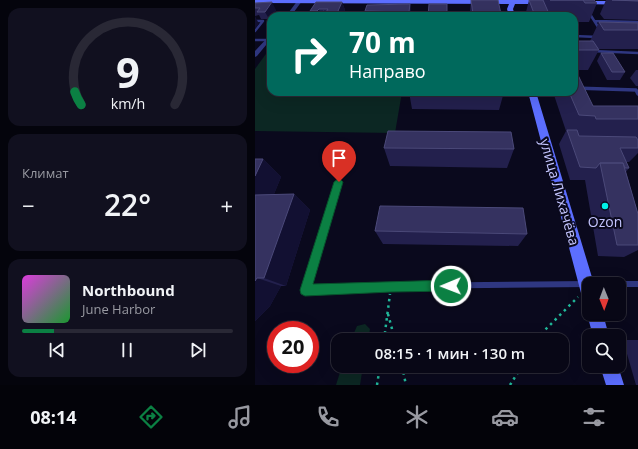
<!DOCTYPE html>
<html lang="ru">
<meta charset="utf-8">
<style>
body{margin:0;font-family:"Open Sans",sans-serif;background:#11101f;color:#f1f3f6;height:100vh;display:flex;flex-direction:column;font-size:15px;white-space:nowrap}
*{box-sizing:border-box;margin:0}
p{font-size:13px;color:#9899a1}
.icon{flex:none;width:22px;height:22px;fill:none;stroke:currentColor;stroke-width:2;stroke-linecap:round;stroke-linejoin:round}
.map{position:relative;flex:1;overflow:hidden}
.details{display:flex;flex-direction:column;gap:8px;padding:8px;background:#04040c;width:255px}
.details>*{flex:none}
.guide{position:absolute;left:12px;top:12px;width:311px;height:84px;border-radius:12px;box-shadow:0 4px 16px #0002,0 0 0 1px #292835;background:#00695c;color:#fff;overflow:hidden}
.needle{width:26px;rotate:179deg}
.tools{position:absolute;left:327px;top:277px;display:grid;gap:8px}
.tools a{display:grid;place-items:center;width:44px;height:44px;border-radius:8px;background:#080716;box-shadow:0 4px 16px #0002,0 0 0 1px #292835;font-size:20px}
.speed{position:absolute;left:12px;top:321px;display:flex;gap:8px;font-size:20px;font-weight:700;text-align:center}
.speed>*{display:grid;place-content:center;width:52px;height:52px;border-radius:50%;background:#080716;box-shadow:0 4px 16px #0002,0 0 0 1px #292835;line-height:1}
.speed .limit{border:6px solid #d22;background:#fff;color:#111}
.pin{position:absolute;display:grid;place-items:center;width:34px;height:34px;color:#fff;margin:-41px -17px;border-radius:50% 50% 50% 0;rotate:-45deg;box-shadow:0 0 4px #0007}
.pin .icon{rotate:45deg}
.me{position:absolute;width:44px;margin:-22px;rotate:269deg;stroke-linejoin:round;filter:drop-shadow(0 0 3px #0008)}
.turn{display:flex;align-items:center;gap:14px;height:84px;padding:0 16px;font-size:18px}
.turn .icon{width:52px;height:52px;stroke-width:2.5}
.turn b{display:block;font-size:28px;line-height:34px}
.big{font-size:30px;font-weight:600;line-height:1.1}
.details .tile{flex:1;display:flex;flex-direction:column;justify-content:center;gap:6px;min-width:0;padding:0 14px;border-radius:12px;background:#11101f}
.details .dial{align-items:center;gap:0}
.dial svg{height:104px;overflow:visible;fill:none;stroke:#292835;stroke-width:7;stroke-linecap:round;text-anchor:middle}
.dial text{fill:#f1f3f6;stroke:none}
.song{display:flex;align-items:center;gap:12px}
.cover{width:48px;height:48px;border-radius:6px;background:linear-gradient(135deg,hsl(300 70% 55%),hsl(130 70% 35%))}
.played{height:4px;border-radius:2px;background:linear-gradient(90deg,#0b8043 15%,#292835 15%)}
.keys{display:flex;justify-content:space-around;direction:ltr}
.heat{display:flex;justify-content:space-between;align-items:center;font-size:22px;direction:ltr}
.trip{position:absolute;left:76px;top:333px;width:238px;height:40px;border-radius:12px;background:#080716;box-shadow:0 4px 16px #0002,0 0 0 1px #292835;font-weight:600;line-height:40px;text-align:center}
.tab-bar{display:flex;height:64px;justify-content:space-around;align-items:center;background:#030309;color:#9899a1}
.tab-bar .icon{width:28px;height:28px}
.tab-bar .current{color:#0b8043}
.tab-bar b{font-size:18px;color:#f1f3f6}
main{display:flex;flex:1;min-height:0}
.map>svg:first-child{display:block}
.green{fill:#0c2723}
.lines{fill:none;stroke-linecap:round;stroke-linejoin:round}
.path{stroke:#20b89a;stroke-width:2.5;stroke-dasharray:2.5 4;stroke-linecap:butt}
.lane-far3{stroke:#2f3781;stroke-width:2.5}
.lane-far2{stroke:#2f3781;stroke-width:3.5}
.lane-far1{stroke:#2f3781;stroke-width:4.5}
.lane{stroke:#2f3781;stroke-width:6}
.street{fill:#2f3781;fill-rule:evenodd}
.secondary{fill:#5c6eff;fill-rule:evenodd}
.wall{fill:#23204d}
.shaded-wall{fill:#121032}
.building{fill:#353260;stroke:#4b4979}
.route{fill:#0b8043;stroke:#07532c}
.poi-dot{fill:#00f0e8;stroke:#0a091d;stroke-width:1.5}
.labels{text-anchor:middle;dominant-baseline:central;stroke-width:4;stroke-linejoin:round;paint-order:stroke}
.street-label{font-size:14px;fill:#c5c6ff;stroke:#0a091d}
.poi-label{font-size:14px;fill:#c5c6ff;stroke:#0a091d}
</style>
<main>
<section class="details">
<div class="tile dial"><svg viewBox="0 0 100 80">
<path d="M14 69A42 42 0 1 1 86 69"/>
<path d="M14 69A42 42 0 0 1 9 59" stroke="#0b8043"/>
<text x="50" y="56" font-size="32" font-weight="700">9</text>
<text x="50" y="72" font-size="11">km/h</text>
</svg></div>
<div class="tile"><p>Климат</p>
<div class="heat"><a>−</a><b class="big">22°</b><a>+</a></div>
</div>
<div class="tile">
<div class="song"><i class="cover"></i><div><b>Northbound</b><p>June Harbor</p></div></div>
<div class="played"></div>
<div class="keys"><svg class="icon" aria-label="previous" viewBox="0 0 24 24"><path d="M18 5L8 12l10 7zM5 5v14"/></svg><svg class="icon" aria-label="pause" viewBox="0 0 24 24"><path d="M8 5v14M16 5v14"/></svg><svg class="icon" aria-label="next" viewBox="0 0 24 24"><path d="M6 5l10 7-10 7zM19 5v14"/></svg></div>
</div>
</section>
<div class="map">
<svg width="383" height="385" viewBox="0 0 383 385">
<rect width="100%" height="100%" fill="#0a091d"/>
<path class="green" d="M16,47V92H147L140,133L0,131V69Z
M110,324L115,329L113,340H96L102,326Z
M87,366H108L105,385H81Z"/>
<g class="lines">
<path class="path" d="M133,314L140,340
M129,340L135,294
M283,340L289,331L323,297
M147,366L151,385
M122,385L125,366
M255,385L267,366"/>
<path class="lane-far3" d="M333,11L345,30
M0,21H8L0,31
M340,21L383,22
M319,36L343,37
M0,40H13
M337,51L383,53"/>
<path class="lane-far2" d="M319,88L381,90L383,94"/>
<path class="lane-far1" d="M63,247L84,182"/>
<path class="lane" d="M64,246L50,290L136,286L334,284
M364,284H383"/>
<path class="street" d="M43,0L47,1L36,16H31Z
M16,34V39L2,56L0,57V51Z"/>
<path class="secondary" d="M0,0H289L292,2L289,4H260L258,9L260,16H254L252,9L254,4L0,3Z
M323,1H383V5L325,4L322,2Z
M273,92H281L339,284H334V301L329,298L326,293Z
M334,309V314H348L354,336H338L332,314Z
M345,366H363L369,385H351Z"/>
</g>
<path class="wall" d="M216,0L246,14V16H216L215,11Z
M274,0H339L342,3L334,22H322L321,19H319V16H270Z
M351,0H383V20L349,19L345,14Z
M61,2H87L90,10L86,16H56L55,11Z
M0,3L21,10L14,19H6L4,15L0,16Z
M155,4L156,11L155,16H111L110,11Z
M344,22L383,23V49H343L344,50L333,70H319V41H335Z
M346,53L370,72L365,80H352L342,61Z
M381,70H383V86H381L375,78Z
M154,92H249L244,110L157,109Z
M298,92H319L338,106H383V139H382L383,140V153L374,162H371L374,168L371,172L383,214V250L369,257L343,256L330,180H315L304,144L311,131Z
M129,148L259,149L252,168L135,166Z
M0,159H8L26,177L19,194H39L55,210L31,286H26L15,306L0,321Z
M120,231L272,234L263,246L128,244Z
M368,340H383V385H381Z"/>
<path class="shaded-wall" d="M17,2L21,10L14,19L10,12Z
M87,2L90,10L86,16H83V11Z
M155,4L156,11L155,16H154V12Z
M64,9L66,16H64L62,11Z
M0,16L4,24L0,29Z
M8,159L26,177L12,211L0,202V176Z
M39,194L55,210L31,286L9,278Z
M2,278L26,286L15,306L0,321V281Z"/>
<path class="building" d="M216,0H243L246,14H244L245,16H234V14H218Z
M274,0H288L295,16H280Z
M295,0H339L342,3H330L328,0Z
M357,0H383V1L358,0Z
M17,2L10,12H2L5,8H0V3Z
M61,2H87L83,11L85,12L83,16H65L68,11L71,12L73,9H64L62,11H55Z
M155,4L154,12L110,11L112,5Z
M174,4H192V16H173Z
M344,22L383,23V30H349Z
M319,41H338L344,50H319Z
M346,53H358L370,72H357Z
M319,73H322L338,106H383V119H341L340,116L324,115L314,92H319Z
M312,130H322L324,136L381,137L383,140V148H365L374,168H370L368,163H345L341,168L325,167Z
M133,131L256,132L259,149L129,148Z
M0,159H8L0,176Z
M345,163H368L383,214V245H362Z
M39,194L9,278H2L0,281V195Z
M125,206L268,208L272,234L120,231Z"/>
<path class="route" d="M84,178L88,182L58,284L196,280L200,282L202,286L200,290L196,291L136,292L50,296L46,294L45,290L79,182Z"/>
<circle class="poi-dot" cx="350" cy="206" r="4"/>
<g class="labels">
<g class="street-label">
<text transform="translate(305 192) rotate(74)">улица Лихачёва</text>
</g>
<g class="poi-label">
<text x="350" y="221">Ozon</text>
</g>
</g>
</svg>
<div class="tools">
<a><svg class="needle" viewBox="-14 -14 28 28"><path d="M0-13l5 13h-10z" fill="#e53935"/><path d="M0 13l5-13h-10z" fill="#9899a1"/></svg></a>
<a><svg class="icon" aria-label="search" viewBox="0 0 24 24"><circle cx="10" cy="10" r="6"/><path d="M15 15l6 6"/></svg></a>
</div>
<div class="speed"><div class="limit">20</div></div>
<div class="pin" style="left:84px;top:182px;background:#d93025"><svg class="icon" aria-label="arrive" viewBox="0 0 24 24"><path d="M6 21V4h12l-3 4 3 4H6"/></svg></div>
<svg class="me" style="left:196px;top:286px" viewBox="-20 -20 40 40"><circle r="17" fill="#0b8043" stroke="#fff" stroke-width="3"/><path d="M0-11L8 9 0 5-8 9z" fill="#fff"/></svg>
<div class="trip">08:15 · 1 мин · 130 m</div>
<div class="guide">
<div class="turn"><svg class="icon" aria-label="right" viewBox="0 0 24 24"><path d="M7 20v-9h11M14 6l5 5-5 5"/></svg><div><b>70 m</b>Направо</div></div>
</div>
</div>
</main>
<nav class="tab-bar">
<b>08:14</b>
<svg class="icon current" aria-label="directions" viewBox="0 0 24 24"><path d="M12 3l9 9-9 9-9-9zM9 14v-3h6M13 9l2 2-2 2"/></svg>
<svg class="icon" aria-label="music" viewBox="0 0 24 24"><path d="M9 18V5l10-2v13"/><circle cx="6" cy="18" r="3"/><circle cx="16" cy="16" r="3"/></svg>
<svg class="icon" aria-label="phone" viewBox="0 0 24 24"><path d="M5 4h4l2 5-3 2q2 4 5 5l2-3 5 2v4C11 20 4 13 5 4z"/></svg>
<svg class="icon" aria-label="climate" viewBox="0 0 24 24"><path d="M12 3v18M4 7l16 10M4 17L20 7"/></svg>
<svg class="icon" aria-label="car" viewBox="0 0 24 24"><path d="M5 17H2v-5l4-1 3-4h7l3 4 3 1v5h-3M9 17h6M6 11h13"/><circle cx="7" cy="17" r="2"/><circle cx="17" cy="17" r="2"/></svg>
<svg class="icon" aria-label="filters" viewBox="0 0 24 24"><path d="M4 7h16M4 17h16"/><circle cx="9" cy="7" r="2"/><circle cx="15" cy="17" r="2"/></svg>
</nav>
